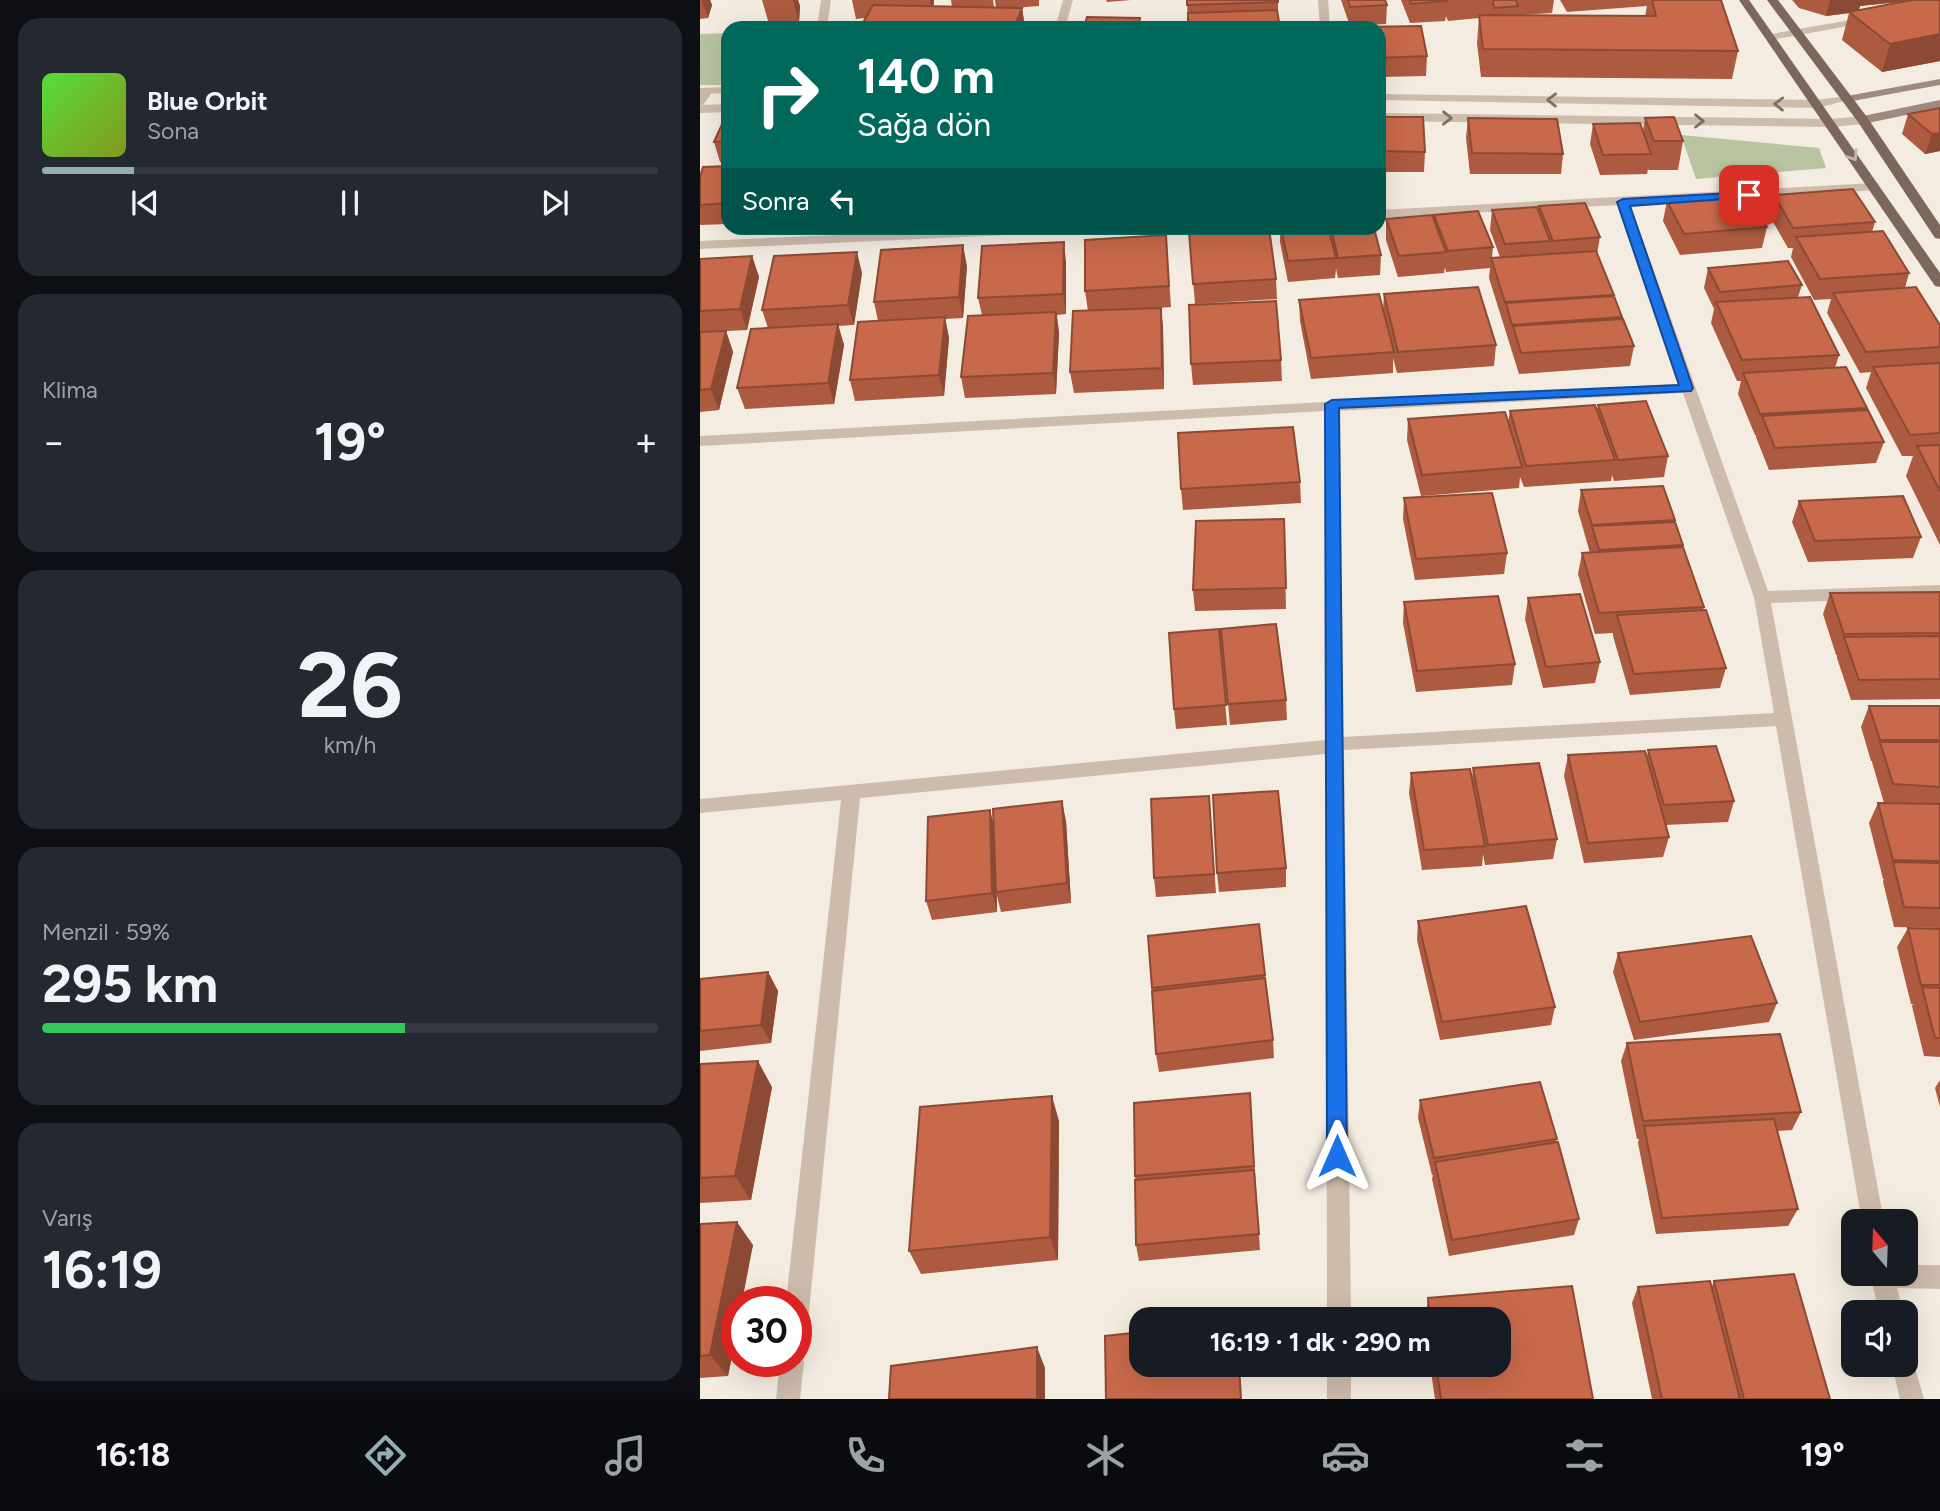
<!DOCTYPE html>
<html lang="tr">
<meta charset="utf-8">
<style>
body{margin:0;font-family:Figtree,sans-serif;background:#242831;color:#f1f3f6;height:100vh;display:flex;flex-direction:column;font-size:26px;white-space:nowrap}
*{box-sizing:border-box;margin:0}
p{font-size:23px;color:#9ea1a6}
.icon{flex:none;width:38px;height:38px;fill:none;stroke:currentColor;stroke-width:2;stroke-linecap:round;stroke-linejoin:round}
.map{position:relative;flex:1;overflow:hidden}
.side{display:flex;flex-direction:column;gap:18px;padding:18px;background:#0d0f14;width:700px}
.side>*{flex:none}
.hud{position:absolute;left:21px;top:21px;width:665px;height:214px;border-radius:21px;box-shadow:0 7px 28px #0002;background:#00695c;color:#fff;overflow:hidden}
.needle{width:46px;rotate:341deg}
.controls{position:absolute;left:1141px;top:1209px;display:grid;gap:14px}
.controls a{display:grid;place-items:center;width:77px;height:77px;border-radius:14px;background:#171b24;box-shadow:0 7px 28px #0002;font-size:35px}
.speed{position:absolute;left:21px;top:1286px;display:flex;gap:14px;font-size:35px;font-weight:700;text-align:center}
.speed>*{display:grid;place-content:center;width:91px;height:91px;border-radius:50%;background:#171b24;box-shadow:0 7px 28px #0002;line-height:1}
.speed .limit{border:10px solid #d22;background:#fff;color:#111}
.pin{position:absolute;display:grid;place-items:center;width:60px;height:60px;color:#fff;margin:-30px;border-radius:14px;box-shadow:0 4px 10px #0006}
.me{position:absolute;width:77px;margin:-38px;rotate:0deg;stroke-linejoin:round;filter:drop-shadow(0 0 5px #0008)}
.turn{display:flex;align-items:center;gap:24px;height:147px;padding:0 21px;font-size:32px}
.turn .icon{width:91px;height:91px;stroke-width:2.5}
.turn b{display:block;font-size:49px;line-height:60px}
.then{display:flex;align-items:center;height:66px;padding:0 21px;background:#0003;gap:14px;font-size:26px}
.big{font-size:52px;font-weight:700;line-height:1.1}
.side .card{flex:1;display:flex;flex-direction:column;justify-content:center;gap:10px;min-width:0;padding:0 24px;border-radius:21px;background:#242831}
.side .dial{align-items:center;gap:0}
.dial b{font-size:91px;line-height:1}
.song{display:flex;align-items:center;gap:21px}
.cover{width:84px;height:84px;border-radius:10px;background:linear-gradient(135deg,hsl(110 70% 55%),hsl(70 70% 35%))}
.played{height:7px;border-radius:4px;background:linear-gradient(90deg,#92aeb2 15%,#363941 15%)}
.keys{display:flex;justify-content:space-around;direction:ltr}
.heat{display:flex;justify-content:space-between;align-items:center;font-size:38px;direction:ltr}
.charge{height:10px;border-radius:5px;background:linear-gradient(90deg,#34c759 59%,#363941 0)}
.trip{position:absolute;left:429px;top:1307px;width:382px;height:70px;border-radius:21px;background:#171b24;box-shadow:0 7px 28px #0002;font-weight:700;line-height:70px;text-align:center}
.tabs{display:flex;height:112px;justify-content:space-around;align-items:center;background:#090b0e;color:#9ea1a6}
.tabs .icon{width:49px;height:49px}
.tabs .on{color:#92aeb2}
.tabs b{font-size:32px;color:#f1f3f6}
main{display:flex;flex:1;min-height:0}
.map>svg:first-child{display:block}
.green{fill:#b8c4a0}
.lines{fill:none;stroke-linecap:round;stroke-linejoin:round}
.minor{fill:#cdbbac;fill-rule:evenodd}
.tertiary{fill:#cdbbac;fill-rule:evenodd}
.secondary{fill:#a18a7d;fill-rule:evenodd}
.primary{fill:#7d675c;fill-rule:evenodd}
.wall{fill:#ac5a40;fill-rule:evenodd}
.shaded-wall{fill:#8c4a34}
.building{fill:#c8694b;stroke:#8c4a34;stroke-width:2}
.oneway{stroke:#7d6f65}
.oneway2{stroke:#c2b5ac}
.route{fill:#1a73e8;stroke:#114b97;stroke-width:2}
</style>
<main>
<section class="side">
<div class="card">
<div class="song"><i class="cover"></i><div><b>Blue Orbit</b><p>Sona</p></div></div>
<div class="played"></div>
<div class="keys"><svg class="icon" aria-label="previous" viewBox="0 0 24 24"><path d="M18 5L8 12l10 7zM5 5v14"/></svg><svg class="icon" aria-label="pause" viewBox="0 0 24 24"><path d="M8 5v14M16 5v14"/></svg><svg class="icon" aria-label="next" viewBox="0 0 24 24"><path d="M6 5l10 7-10 7zM19 5v14"/></svg></div>
</div>
<div class="card"><p>Klima</p>
<div class="heat"><a>−</a><b class="big">19°</b><a>+</a></div>
</div>
<div class="card dial"><b>26</b><p>km/h</p></div>
<div class="card"><p>Menzil · 59%</p><b class="big">295 km</b><div class="charge"></div></div>
<div class="card"><p>Varış</p><b class="big">16:19</b></div>
</section>
<div class="map">
<svg width="1240" height="1399" viewBox="0 0 1240 1399">
<rect width="100%" height="100%" fill="#f4ebe1"/>
<path class="green" d="M28,33V85H0V34Z
M981,135L1119,148L1126,168L996,179Z"/>
<g class="lines">
<path class="minor" d="M121,0H131L127,28H117Z
M363,0H373L365,28H355Z
M618,0H628L630,28H620Z
M1167,17L1172,20L1171,22L1071,40L1065,37L1071,34Z
M3,89L13,91L4,104L0,106V93Z
M1175,183L1179,184V190L930,204L1068,591L1240,585V597L1071,603L1184,1222H1162L1076,726L644,750L651,1320H627L626,754L160,798L108,1321L104,1329L96,1333V1302H86L141,800L0,813V799L626,740L625,411L0,446V436L626,402L632,399L638,401L980,384L918,205L679,218V210ZM983,393L1054,597L1074,713L643,737L639,411Z
M300,228H381L375,232L0,249V241Z
M1206,1265H1240V1289L1197,1288L1203,1312H1179L1170,1274H1206Z
M96,1352L100,1354L104,1362L100,1399H76L80,1362H96Z
M1206,1354L1212,1357L1224,1399H1200L1192,1365H1206Z
M627,1365H651V1399H627Z"/>
<path class="tertiary" d="M28,87V93L0,94V88Z
M679,94L1117,100L1147,96L1153,99L1117,108L679,100Z
M28,104V112L0,113V105Z
M679,113L1131,119L1163,116L1169,120L1163,124L1131,127L679,121Z"/>
<path class="secondary" d="M1240,79V85L1147,102L1141,99L1147,96Z
M1240,100V108L1163,124L1157,120L1163,116Z"/>
<path class="primary" d="M1039,0H1049L1240,273V287L1235,286Z
M1067,0H1078L1167,117L1240,225V239L1235,238L1158,122Z"/>
</g>
<path class="wall" d="M0,0H10L12,5L8,18L0,19Z
M62,0H98L100,6L99,22L69,24Z
M152,0H234L233,6L252,7L251,0H293L294,8H296L295,0H339V6L311,8H322L325,28H160L165,18L156,19Z
M406,0H431L407,2Z
M487,0H578V15L488,28Z
M641,0H685L687,5L686,24L650,26Z
M701,0H854L852,13L821,15L945,16L947,6L867,12L860,0H1021L1038,51L1032,79L781,77L777,43L779,18L748,21L746,16L745,21L710,23Z
M1092,0H1240V61L1182,72L1142,40L1149,13L1126,16L1099,8ZM1203,2L1159,10L1160,6Z
M679,28L727,56L726,76L679,77Z
M1240,108V151L1225,154L1202,134L1208,114Z
M28,111V162H20L14,142Z
M679,117L725,152L724,172H679Z
M768,118L863,154L861,174H770L766,138Z
M945,118L983,141L978,170H949L948,169L947,174L900,175L890,144L893,124L943,131Z
M28,166V224L0,225V177Z
M1074,195L1175,222L1172,232L1209,273L1205,288L1240,325V545L1206,476L1213,456H1202L1166,388L1171,372L1160,373L1127,313L1131,299L1114,300L1091,257L1093,248H1088L1069,215Z
M967,201L1067,227L1062,248L980,255L963,221Z
M839,206L900,237L897,254L934,346L930,366L819,374L789,278L790,268L746,272L745,267L744,273L698,277L686,240V219L734,220V215L793,247L792,257H800L790,230L792,210H838Z
M580,228H674L681,255L680,275L638,278L636,269L635,278L588,282L580,242Z
M489,232L576,279L577,299L495,304Z
M466,235L471,307L456,308H461L463,328L464,389L374,393L370,372L388,311L385,291Z
M52,256L59,277L47,330L26,331L33,352L19,410L0,412V259Z
M366,262V314L357,315L359,333L356,394L265,398L261,377L282,315L278,298Z
M267,266L263,318L245,319L249,338L244,396L155,401L150,380L178,321L174,302Z
M1008,268L1102,285L1098,297L1139,355L1135,368L1167,408L1166,410L1184,442L1176,463L1069,470L1056,437V435H1055L1038,394L1041,381H1037L1011,323L1014,309L1004,288Z
M162,273L154,325L138,326L144,345L134,404L45,409L37,388L68,328L62,310Z
M684,294L796,345L794,366L697,373L693,358V373L611,379L600,321L599,300L683,311Z
M581,360L582,381L493,385L491,364Z
M898,405L968,456L964,477L914,481L912,475L911,481L824,487L820,477L819,488L721,496L707,440L708,419L808,423L810,411H897Z
M600,482L601,503L483,510L481,489Z
M881,490L975,520L983,545V547L1004,607L1003,610L1026,668L1020,688L930,695L913,636V633L895,634L878,574L882,553H890L878,511Z
M704,498L807,553L804,574L715,580L703,519Z
M1099,501L1221,537L1213,558L1108,562L1092,522Z
M584,519L586,609L495,611L493,590Z
M1240,592V699L1151,700L1137,658V655H1136L1123,614L1130,593Z
M828,598L900,662L895,683L843,688L825,619Z
M704,602L815,664L812,685L716,692L703,623Z
M519,629L527,725L476,729L474,709Z
M521,629L586,700L587,720L530,725Z
M1169,706H1240V928L1194,927L1183,882L1184,879H1183L1169,823L1178,803H1184L1172,762V761H1171L1161,727Z
M948,750L1034,801L1028,822L965,825L969,837L963,857L884,863L864,776L868,755L947,757Z
M773,768L857,839L853,859L785,865L783,854L782,866L722,870L709,793L711,773L772,779Z
M509,796L516,893L456,897L454,878Z
M366,821L371,903L301,912L297,896V912L232,920L226,901L294,824Z
M586,868V887L519,892L517,873Z
M718,921L855,1007L851,1025L740,1040L717,940Z
M559,924L573,1040L574,1058L459,1072L456,1054L448,936Z
M1208,928L1240,929V1057L1224,1056L1212,1006L1213,1004H1211L1197,947Z
M918,953L1077,1003L1069,1022L934,1040L913,972Z
M68,972L78,991L71,1043L0,1051V979Z
M927,1043L1101,1112L1092,1130L1077,1131L1098,1209L1088,1226L956,1234L938,1143L939,1139H937L921,1061Z
M0,1064L72,1087L51,1200L0,1203Z
M1240,1080V1107L1235,1088Z
M550,1093L560,1250L439,1261L436,1245L435,1176Z
M720,1100L857,1139L856,1142L879,1219L874,1235L749,1256L732,1179L733,1175H732L718,1118Z
M359,1121L358,1260L221,1274L209,1251Z
M0,1224L53,1245L37,1302V1331L28,1376L0,1378Z
M1014,1281L1130,1399H952L932,1303L938,1287L1012,1286Z
M872,1286L893,1399H735L730,1365H798V1320H725L728,1298Z"/>
<path class="shaded-wall" d="M2,0H10L12,5L8,18Z
M93,0H98L100,6L99,22Z
M230,0H234L233,14Z
M1130,0H1210L1160,6L1158,12H1149V13L1126,16Z
M322,8L325,28H314Z
M1240,34V61L1182,72L1190,44Z
M1240,133V151L1225,154L1232,134Z
M364,242L366,262V314L363,294Z
M263,245L267,266L263,318L259,297Z
M157,252L162,273L154,325L148,305Z
M52,256L59,277L47,330L40,309Z
M461,308L463,328L464,389L462,368Z
M356,312L359,333L356,394L353,373Z
M245,317L249,338L244,396L239,375Z
M138,324L144,345L134,404L128,383Z
M26,331L33,352L19,410L11,389Z
M362,801L366,821L371,903L367,883Z
M290,810L295,830L296,892L297,912L292,893Z
M68,972L78,991L71,1043L61,1025Z
M58,1061L72,1087L51,1200L35,1176Z
M352,1096L359,1121L358,1260L350,1237Z
M37,1222L53,1245L42,1302H37V1331L28,1376L10,1355Z
M337,1347L345,1368V1399H337Z"/>
<path class="building" d="M487,0H578V2L487,5Z
M648,0H685L687,5L650,7Z
M710,0H746L747,1L711,4Z
M793,0H816L818,6L795,8L793,4Z
M952,0H1021L1038,51L783,49L779,15L956,16Z
M1212,0H1240V34L1190,44L1149,12Z
M173,5L322,8L314,28H160Z
M577,10L580,28H488V13Z
M387,17L440,18L438,28H384Z
M721,26L727,56L679,58V28L660,27Z
M1240,108V133L1232,134L1208,114Z
M28,111V141L14,142Z
M679,117H723L725,152L679,151Z
M974,117L983,141H954L945,118Z
M768,118L857,119L863,154L772,153Z
M940,123L951,154L903,155L893,124Z
M28,166V203L0,205V177L3,167Z
M1153,189L1175,222L1093,228L1074,195Z
M1048,195L1067,227L984,234L967,201Z
M885,203L900,237L853,241L839,206Z
M837,207L850,241L805,244L792,210Z
M778,211L793,247L748,251L734,215Z
M732,215L746,252L699,256L686,219Z
M569,228L576,279L493,284L489,232Z
M581,228H628L636,258L588,261Z
M631,228H674L681,255L638,258Z
M1183,231L1209,273L1120,279L1096,237Z
M466,235L469,286L385,291V240Z
M364,242L363,294L278,298L282,246Z
M263,245L259,297L174,302L181,250Z
M896,251L914,295L805,302L791,258Z
M157,252L148,305L62,310L74,256Z
M52,256L40,309L0,311V259Z
M1088,261L1102,285L1020,292L1008,268Z
M778,287L796,345L698,352L684,294Z
M1216,287L1240,325V347L1166,352L1133,293Z
M679,294L694,352L611,358L599,300Z
M914,296L922,317L812,325L806,303Z
M1110,297L1139,355L1042,360L1016,302Z
M576,301L581,360L491,364L489,305Z
M461,308L462,368L370,372L373,311Z
M356,312L353,373L261,377L268,316Z
M245,317L239,375L150,380L158,322Z
M923,319L934,346L821,353L813,326Z
M138,324L128,383L37,388L51,329Z
M26,331L11,389L0,390V332Z
M1240,363V433L1210,435L1173,367Z
M1146,367L1167,408L1060,414L1043,373Z
M946,401L968,456L918,460L898,405Z
M895,405L915,460L826,466L810,411Z
M1168,410L1184,442L1075,448L1062,416Z
M805,412L822,467L722,475L708,419Z
M593,427L600,482L481,489L478,433Z
M1240,445V491L1217,446Z
M963,486L975,520L892,525L881,490Z
M792,493L807,553L716,559L704,498Z
M1203,496L1221,537L1115,541L1099,501Z
M584,519L586,588L493,590L496,521Z
M975,522L983,545L899,550L892,526Z
M983,547L1004,607L899,613L882,553Z
M1240,592V633L1144,634L1130,593Z
M880,594L900,662L846,667L828,598Z
M798,596L815,664L717,671L704,602Z
M1006,610L1026,668L934,674L917,615Z
M576,624L586,700L528,704L521,629Z
M519,629L526,705L474,709L469,633Z
M1240,636V679L1159,680L1144,637Z
M1169,706H1240V740H1180Z
M1180,742H1240V787L1193,784Z
M1016,746L1034,801L964,805L948,750Z
M945,751L969,837L888,843L868,755Z
M839,763L857,839L788,845L773,768Z
M770,769L785,846L724,850L711,773Z
M578,791L586,868L517,873L513,795Z
M509,796L514,874L454,878L451,799Z
M362,801L367,883L296,892L293,809Z
M1178,803L1240,804V861L1193,860Z
M290,810L292,893L226,901L228,817Z
M1193,862L1240,863V908L1204,907Z
M826,906L855,1007L742,1022L718,921Z
M559,924L565,975L452,988L448,936Z
M1208,928L1240,929V985H1221Z
M1051,936L1077,1003L940,1022L918,953Z
M68,972L61,1025L0,1031V979Z
M565,978L573,1040L456,1054L452,991Z
M1222,987L1240,988V1038H1235Z
M1080,1034L1101,1112L943,1121L927,1043Z
M58,1061L35,1176L0,1178V1064Z
M840,1082L857,1139L734,1158L720,1100Z
M550,1093L554,1166L435,1176L434,1103Z
M352,1096L350,1237L209,1251L220,1107Z
M1074,1119L1098,1209L962,1218L944,1126Z
M858,1142L879,1219L752,1240L735,1162Z
M554,1170L559,1234L436,1245L435,1180Z
M37,1222L10,1355L0,1356V1224Z
M1094,1274L1130,1399H1044L1014,1281Z
M1010,1281L1040,1399H962L938,1287Z
M872,1286L893,1399H741L736,1365H798V1320H730L728,1298Z
M441,1332V1365H539L541,1399H406L405,1336Z
M337,1347V1399H189L191,1366Z"/>
<defs><path id="oneway-chevron" d="M-2-3.5L2.5 0L-2 3.5" fill="none" stroke-width="1.6" stroke-linecap="round" stroke-linejoin="round" transform="scale(1.75)"/></defs>
<g class="oneway">
<use href="#oneway-chevron" transform="translate(852 100) rotate(-179)"/>
<use href="#oneway-chevron" transform="translate(1079 104) rotate(-179)"/>
<use href="#oneway-chevron" transform="translate(747 118) rotate(1)"/>
<use href="#oneway-chevron" transform="translate(999 121) rotate(1)"/>
</g>
<use class="oneway2" href="#oneway-chevron" transform="translate(1153 156) rotate(56)"/>
<path class="route" d="M1049,192L1055,195L1053,197L930,206L993,388L991,391L639,408L647,1156L644,1162L637,1165L630,1162L627,1156L625,404L632,400L979,385L917,202L923,199Z"/>
</svg>
<div class="controls">
<a><svg class="needle" viewBox="-14 -14 28 28"><path d="M0-13l5 13h-10z" fill="#e53935"/><path d="M0 13l5-13h-10z" fill="#9ea1a6"/></svg></a>
<a><svg class="icon" aria-label="sound" viewBox="0 0 24 24"><path d="M4 9h4l5-4v14l-5-4H4zM17 9q2 3 0 6"/></svg></a>
</div>
<div class="speed"><div class="limit">30</div></div>
<div class="pin" style="left:1049px;top:195px;background:#d93025"><svg class="icon" aria-label="arrive" viewBox="0 0 24 24"><path d="M6 21V4h12l-3 4 3 4H6"/></svg></div>
<svg class="me" style="left:637px;top:1156px" viewBox="-20 -20 40 40"><path d="M0-17L14 15 0 8-14 15z" fill="#1a73e8" stroke="#fff" stroke-width="4"/></svg>
<div class="trip">16:19 · 1 dk · 290 m</div>
<div class="hud">
<div class="turn"><svg class="icon" aria-label="right" viewBox="0 0 24 24"><path d="M7 20v-9h11M14 6l5 5-5 5"/></svg><div><b>140 m</b>Sağa dön</div></div>
<div class="then">Sonra<svg class="icon" aria-label="left" viewBox="0 0 24 24"><path d="M17 20v-9H6M10 6l-5 5 5 5"/></svg></div>
</div>
</div>
</main>
<nav class="tabs">
<b>16:18</b>
<svg class="icon on" aria-label="directions" viewBox="0 0 24 24"><path d="M12 3l9 9-9 9-9-9zM9 14v-3h6M13 9l2 2-2 2"/></svg>
<svg class="icon" aria-label="music" viewBox="0 0 24 24"><path d="M9 18V5l10-2v13"/><circle cx="6" cy="18" r="3"/><circle cx="16" cy="16" r="3"/></svg>
<svg class="icon" aria-label="phone" viewBox="0 0 24 24"><path d="M5 4h4l2 5-3 2q2 4 5 5l2-3 5 2v4C11 20 4 13 5 4z"/></svg>
<svg class="icon" aria-label="climate" viewBox="0 0 24 24"><path d="M12 3v18M4 7l16 10M4 17L20 7"/></svg>
<svg class="icon" aria-label="car" viewBox="0 0 24 24"><path d="M5 17H2v-5l4-1 3-4h7l3 4 3 1v5h-3M9 17h6M6 11h13"/><circle cx="7" cy="17" r="2"/><circle cx="17" cy="17" r="2"/></svg>
<svg class="icon" aria-label="filters" viewBox="0 0 24 24"><path d="M4 7h16M4 17h16"/><circle cx="9" cy="7" r="2"/><circle cx="15" cy="17" r="2"/></svg>
<b>19°</b>
</nav>
